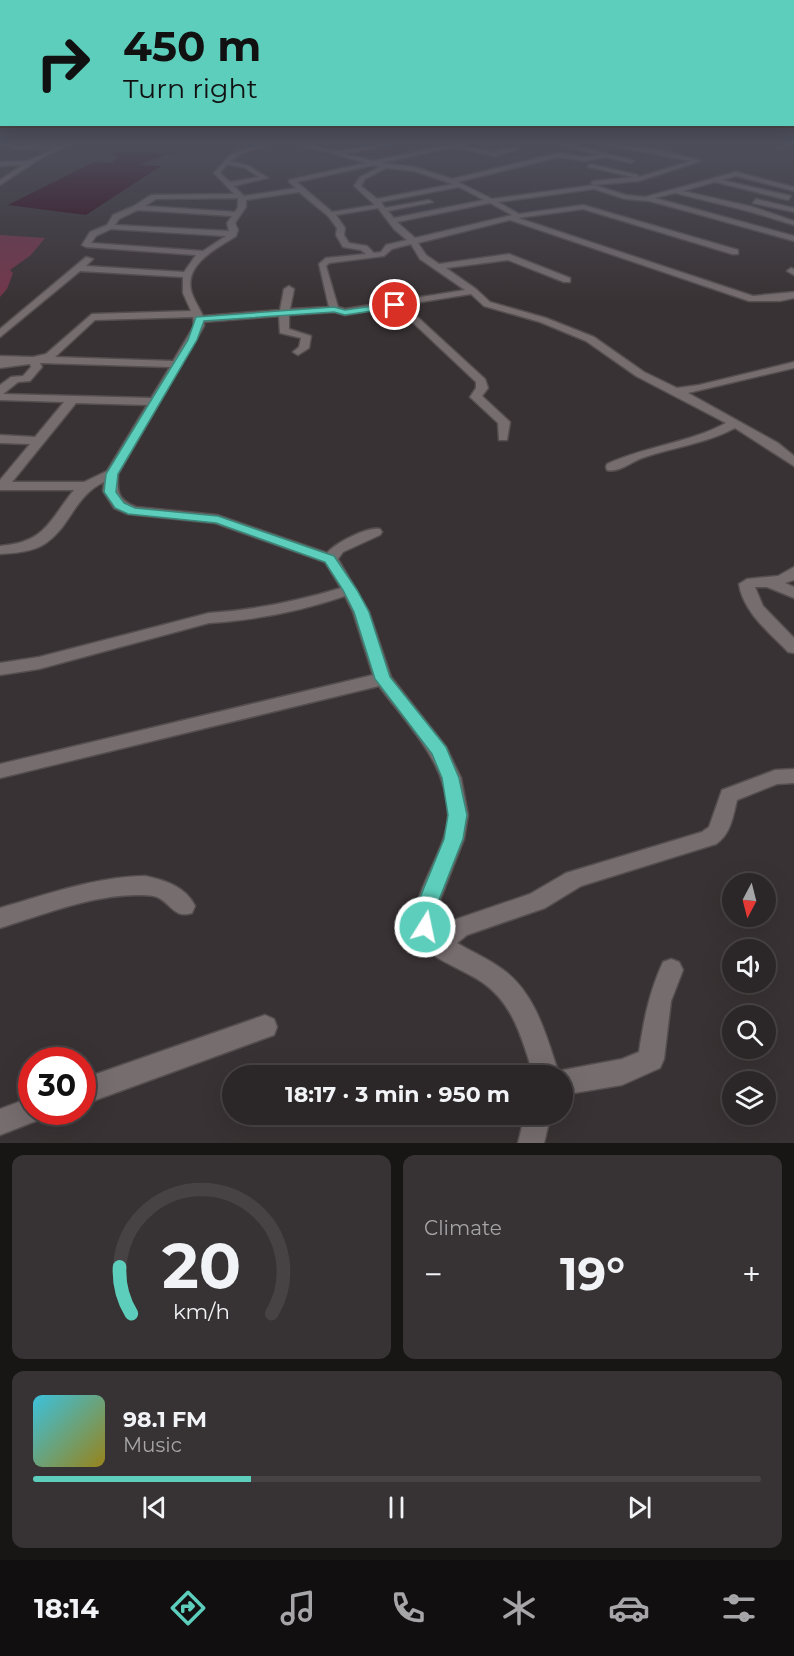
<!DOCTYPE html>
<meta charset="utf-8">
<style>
body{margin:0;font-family:Montserrat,sans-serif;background:#373233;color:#f1f3f6;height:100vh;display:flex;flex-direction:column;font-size:22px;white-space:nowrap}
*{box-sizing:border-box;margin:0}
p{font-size:20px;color:#a6a5a7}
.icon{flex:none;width:33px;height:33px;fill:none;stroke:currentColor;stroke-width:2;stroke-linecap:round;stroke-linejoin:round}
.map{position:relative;height:1143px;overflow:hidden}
.details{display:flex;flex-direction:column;gap:12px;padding:12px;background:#181515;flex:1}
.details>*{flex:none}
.guide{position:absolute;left:0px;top:0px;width:795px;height:126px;box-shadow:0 6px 24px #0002,0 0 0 2px #474344;background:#5ccebb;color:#111;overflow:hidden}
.needle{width:39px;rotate:187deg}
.fabs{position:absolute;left:722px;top:873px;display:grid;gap:12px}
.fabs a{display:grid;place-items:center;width:54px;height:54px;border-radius:50%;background:#2b2627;box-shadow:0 6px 24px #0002,0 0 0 2px #474344;font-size:30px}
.speed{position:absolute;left:18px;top:1047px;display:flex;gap:12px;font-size:30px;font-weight:700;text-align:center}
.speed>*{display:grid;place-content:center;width:78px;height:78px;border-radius:50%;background:#2b2627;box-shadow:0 6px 24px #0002,0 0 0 2px #474344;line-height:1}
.speed .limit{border:9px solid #d22;background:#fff;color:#111}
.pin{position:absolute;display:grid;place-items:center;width:51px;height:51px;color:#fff;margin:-26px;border:3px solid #fff;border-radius:50%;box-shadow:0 2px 6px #0007}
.me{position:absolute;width:66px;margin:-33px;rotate:10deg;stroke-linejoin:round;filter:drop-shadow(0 0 4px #0008)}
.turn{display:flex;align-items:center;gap:21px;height:126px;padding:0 24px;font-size:27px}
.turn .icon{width:78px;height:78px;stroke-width:2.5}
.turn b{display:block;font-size:42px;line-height:51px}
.big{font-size:45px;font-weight:700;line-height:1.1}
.details .card{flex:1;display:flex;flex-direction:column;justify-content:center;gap:9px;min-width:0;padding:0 21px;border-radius:12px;background:#373233}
.details .dial{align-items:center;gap:0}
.dial svg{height:156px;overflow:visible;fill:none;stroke:#474344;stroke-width:7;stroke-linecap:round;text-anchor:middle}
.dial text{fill:#f1f3f6;stroke:none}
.song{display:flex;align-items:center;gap:18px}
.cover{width:72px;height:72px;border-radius:9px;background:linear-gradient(135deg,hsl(190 70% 55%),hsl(50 70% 35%))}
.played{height:6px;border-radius:3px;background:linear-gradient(90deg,#5ccebb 30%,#474344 30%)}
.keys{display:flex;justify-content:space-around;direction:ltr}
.heat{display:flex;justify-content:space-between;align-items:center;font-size:33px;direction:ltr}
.details .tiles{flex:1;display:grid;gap:12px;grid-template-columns:1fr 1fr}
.card:last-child{grid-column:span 2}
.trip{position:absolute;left:222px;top:1065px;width:351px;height:60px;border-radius:30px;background:#2b2627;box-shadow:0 6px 24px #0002,0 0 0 2px #474344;font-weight:700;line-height:60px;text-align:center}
.tab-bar{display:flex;height:96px;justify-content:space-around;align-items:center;background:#110f10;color:#a6a5a7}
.tab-bar .icon{width:42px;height:42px}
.tab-bar .on{color:#5ccebb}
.tab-bar b{font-size:27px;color:#f1f3f6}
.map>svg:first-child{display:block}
.green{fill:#74354a}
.water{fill:#310517}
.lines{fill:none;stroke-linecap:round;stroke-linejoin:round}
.minor-casing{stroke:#544e4f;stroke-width:3}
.minor{fill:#766d6f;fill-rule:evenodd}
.route{fill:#5ccebb;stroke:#3c867a;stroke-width:1.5}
</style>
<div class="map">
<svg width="794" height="1143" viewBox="0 0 794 1143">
<rect width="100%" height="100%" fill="#393234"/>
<path class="green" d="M0,235L45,238L31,255L10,270L13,273L7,289L0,297Z"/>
<path class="water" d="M148,143H186L187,147L172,153L155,152L165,155L139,165L161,166L86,215L8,205L94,162L112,163L117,157L109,152H151L135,148Z"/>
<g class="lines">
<defs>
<path id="minor" d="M0,143L16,145L55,144L58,147L74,143L41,158L0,185V180L22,165L0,166V162L28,161L55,148L16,149Z
M262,143H271L241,154L230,161L249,166L268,178L234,186L244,196L296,188L289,182V180L366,163L296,143C310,143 329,154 341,151C359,148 378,143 397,143L346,154L374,161L457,143H468L460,146L495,152L514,148L517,150L495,156L453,147L382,163L415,167L452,179L559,153L585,157L598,155L555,143H565L634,161L631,163L606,157L585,161L559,157L458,182L492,199L594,185L591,183L594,181L633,177L588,167L590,164L638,175L639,177L691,161L596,143L660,150L701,161L639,181L594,185L626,195L645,197L736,172L794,187V191L736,176L722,180L791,196L788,200L715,182L683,191L753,207L794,221V225L748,211L675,193L655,198L794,236V241L690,212L649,201L625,199L594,189L498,202L519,214L583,205L738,250V254H732L583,209L518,218L753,296L794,292V298L780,301H749L510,220L418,243L426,255L439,264L509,254L570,278V282H564L508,260L446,268L476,289L490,302L546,318L594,337L644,372L677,388L699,385L794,362V368L688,393L778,443L794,456V466L735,428C705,444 673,447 642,458C631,462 619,473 607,470L606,467L607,464C646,446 689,443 726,423L636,376L586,341L540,322L484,306L471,294L402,305L412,312L485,379L488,388L482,396L510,422L507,440H499L498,423L470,397L476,388V382L406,316L392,307L345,315L334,312L289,315V329L311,336L309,348L298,355L293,352L299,347L301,338L280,333L279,316L204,322V326L118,474C117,492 118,500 136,507L217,515L327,553C335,543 368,526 380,529L382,532L380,535L343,552L338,559L369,612L391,677L446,747L461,778L468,815L464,839L440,900L436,927L438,932L451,921L530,894L566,873L702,832L709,827L722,790L775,770L794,769V783L777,784L737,800C733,816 731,834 716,844L581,886L545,908L467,935L457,943C472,952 489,959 502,969C535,992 546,1035 558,1071L622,1059L639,1052C644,1019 649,993 663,962L671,959L679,962L683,970L671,1001L664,1059L660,1068L622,1085L562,1095V1076H534C523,1043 515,1007 486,985C468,970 424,958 417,937C404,899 447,855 448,816C449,765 407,724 379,686L0,778V764L373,675L353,612L345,596C301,611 256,620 209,623L39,669L0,675V663L39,657L209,613C254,610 298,601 341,588L325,562L215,523L128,514L114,508L103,491L104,482C74,496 71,526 46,543C33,552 15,553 0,554V546C46,542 48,522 74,490H0V480L30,444L0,443V435L35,437L64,402L0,400V385L11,377L23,376L31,367L30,364L0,368V356L33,357L46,354L92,314L191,311L183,293V277L80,271L0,337V329L86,257L93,259L86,266L184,272L196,255L86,247L82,245L90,232L107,225L113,215L134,206L151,195L234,194L214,173L230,155ZM227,164L245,168L259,177L230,182L220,173ZM374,165L380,167L360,177L354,186L375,205L332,212L297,182ZM386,168L414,171L453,184L377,199L361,186L365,179ZM459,187L484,200L394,218L388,211L433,202L429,200L385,208L381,202ZM299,192L328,216L337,228L336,235L343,247L361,250L366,254L326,258L319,264L329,307L290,309L294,289L289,286L284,289L280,310L203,316C199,307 193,299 191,290C185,263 218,248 236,236L238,230L235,223L246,207V200ZM238,198V207L235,212L145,206L156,199ZM490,203L512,215L415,238L397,222ZM378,208L394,229L407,240L386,245L381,252L374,253L367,246L349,243L344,235L345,228L336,215ZM138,210L232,216L227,223L229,231L115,225L119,219ZM111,229L226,236L203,251L91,243L96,236ZM411,244L420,259L465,290L345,309L338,307L326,266L329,263L384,256L392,249ZM193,317L194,326L173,361L55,357L95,320ZM40,363L170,367L151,398L3,394L18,382L30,381L42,367ZM76,403L147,405L107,471L84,482H12Z
M756,199L794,208V212L753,203Z
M791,268L794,269V275L787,271Z
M794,567V580L785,583L794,587V598L767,587H755L763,606L794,638V653L788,652C770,633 743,612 739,584L747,579L778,576Z
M145,876C165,880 186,887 195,906L192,913C174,919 171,903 157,897C151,895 144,895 139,895C91,895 45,914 0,928V908C48,894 95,877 145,876Z
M265,1015L274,1019L277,1027L274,1035L82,1105V1079Z
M32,1097V1112H45L41,1119L0,1135V1109Z
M525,1114H551L544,1143H518Z"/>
</defs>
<use href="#minor" class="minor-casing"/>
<use href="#minor" class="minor"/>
</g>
<linearGradient id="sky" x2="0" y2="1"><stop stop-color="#1f1c1d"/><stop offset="0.47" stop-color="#4e4f5c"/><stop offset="1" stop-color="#4e4f5c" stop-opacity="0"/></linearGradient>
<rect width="794" height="303" fill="url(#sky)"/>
<path class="route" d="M395,303L399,305L398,307L345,315L334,312L204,321L197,340L118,474L116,492L124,503L135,508L218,516L334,556L357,590L369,612L390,677L446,747L459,778L467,815L463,839L439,900L432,934L425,936L418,934L415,927L419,900L444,839L448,815L442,778L432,754L375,679L354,612L343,590L325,562L216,523L128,514L115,508L104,492L106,474L188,340L196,317L334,307L345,310Z"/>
</svg>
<div class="fabs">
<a><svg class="needle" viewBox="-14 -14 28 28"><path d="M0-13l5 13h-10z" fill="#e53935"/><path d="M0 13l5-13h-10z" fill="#a6a5a7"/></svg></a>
<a><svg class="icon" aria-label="sound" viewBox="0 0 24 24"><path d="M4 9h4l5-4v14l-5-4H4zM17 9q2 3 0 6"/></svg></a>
<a><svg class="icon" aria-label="search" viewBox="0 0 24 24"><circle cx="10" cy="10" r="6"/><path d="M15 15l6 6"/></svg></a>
<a><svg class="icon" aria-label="layers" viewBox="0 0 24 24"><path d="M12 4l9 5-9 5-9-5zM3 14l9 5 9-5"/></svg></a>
</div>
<div class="speed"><div class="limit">30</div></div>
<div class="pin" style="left:395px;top:305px;background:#d93025"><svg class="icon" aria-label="arrive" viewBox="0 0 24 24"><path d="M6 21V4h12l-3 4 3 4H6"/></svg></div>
<svg class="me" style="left:425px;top:927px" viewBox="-20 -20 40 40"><circle r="17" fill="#5ccebb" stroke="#fff" stroke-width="3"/><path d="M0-11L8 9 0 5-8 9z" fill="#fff"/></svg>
<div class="trip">18:17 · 3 min · 950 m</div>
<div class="guide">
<div class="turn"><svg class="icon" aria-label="right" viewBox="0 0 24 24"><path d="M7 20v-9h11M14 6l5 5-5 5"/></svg><div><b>450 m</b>Turn right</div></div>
</div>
</div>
<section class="details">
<div class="tiles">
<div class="card dial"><svg viewBox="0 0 100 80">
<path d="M14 69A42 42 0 1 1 86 69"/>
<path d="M14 69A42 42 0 0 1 8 45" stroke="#5ccebb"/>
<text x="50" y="56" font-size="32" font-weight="700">20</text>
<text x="50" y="72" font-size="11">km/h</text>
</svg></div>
<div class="card"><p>Climate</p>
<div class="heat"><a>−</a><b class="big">19°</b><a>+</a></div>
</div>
<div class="card">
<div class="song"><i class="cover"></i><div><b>98.1 FM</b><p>Music</p></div></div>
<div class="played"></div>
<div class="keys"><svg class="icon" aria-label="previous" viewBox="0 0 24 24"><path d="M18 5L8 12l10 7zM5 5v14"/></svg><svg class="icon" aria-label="pause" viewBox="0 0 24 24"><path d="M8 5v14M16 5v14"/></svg><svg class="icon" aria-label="next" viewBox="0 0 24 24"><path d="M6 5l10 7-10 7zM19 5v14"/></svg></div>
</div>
</div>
</section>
<nav class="tab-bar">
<b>18:14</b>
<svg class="icon on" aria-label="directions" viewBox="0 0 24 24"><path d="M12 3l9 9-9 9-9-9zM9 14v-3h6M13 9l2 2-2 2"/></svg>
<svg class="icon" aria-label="music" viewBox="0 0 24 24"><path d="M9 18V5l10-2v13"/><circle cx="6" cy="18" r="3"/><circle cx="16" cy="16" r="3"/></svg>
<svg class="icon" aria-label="phone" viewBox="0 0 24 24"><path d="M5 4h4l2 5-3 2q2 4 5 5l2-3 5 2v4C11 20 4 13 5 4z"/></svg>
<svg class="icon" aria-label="climate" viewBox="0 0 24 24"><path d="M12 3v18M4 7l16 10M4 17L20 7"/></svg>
<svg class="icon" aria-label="car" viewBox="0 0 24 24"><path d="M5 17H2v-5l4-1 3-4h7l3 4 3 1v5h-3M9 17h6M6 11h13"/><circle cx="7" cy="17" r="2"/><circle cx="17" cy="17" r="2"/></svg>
<svg class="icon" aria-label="filters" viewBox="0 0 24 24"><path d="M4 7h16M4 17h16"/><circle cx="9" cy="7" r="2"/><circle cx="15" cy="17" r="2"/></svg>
</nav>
